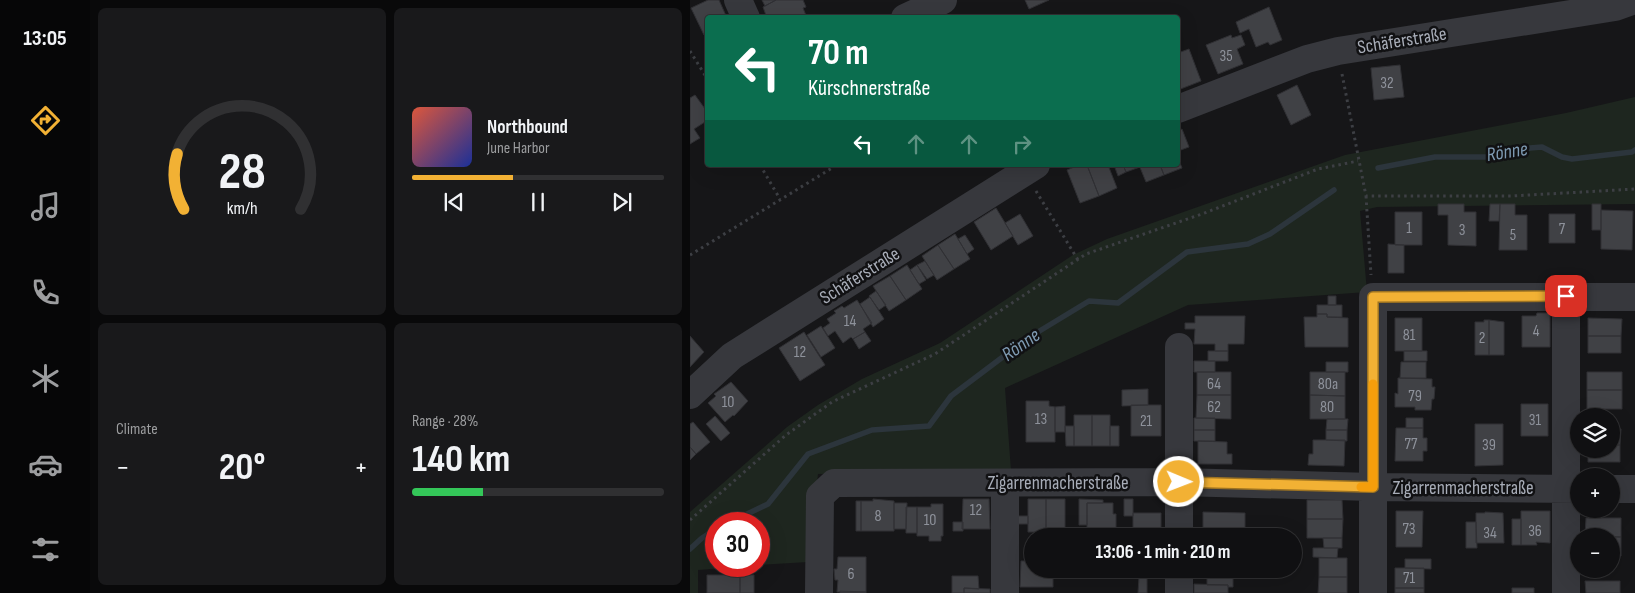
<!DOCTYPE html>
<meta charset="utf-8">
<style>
body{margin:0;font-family:"Sofia Sans Condensed",sans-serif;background:#19191b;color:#f1f3f6;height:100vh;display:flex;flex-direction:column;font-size:19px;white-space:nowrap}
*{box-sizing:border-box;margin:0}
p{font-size:16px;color:#9c9d9f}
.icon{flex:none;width:28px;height:28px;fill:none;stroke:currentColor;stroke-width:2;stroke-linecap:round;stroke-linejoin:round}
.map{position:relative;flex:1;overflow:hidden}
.side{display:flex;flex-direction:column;gap:8px;padding:8px;background:#09090a;width:600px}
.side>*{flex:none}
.guide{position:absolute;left:15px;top:15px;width:475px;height:152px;border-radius:5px;box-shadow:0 5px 20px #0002,0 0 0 1px #303032;background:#0b6e4f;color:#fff;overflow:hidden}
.buttons{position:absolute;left:880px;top:408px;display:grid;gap:10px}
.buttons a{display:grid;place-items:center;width:50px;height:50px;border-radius:50%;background:#101012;box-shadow:0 5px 20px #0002,0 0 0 1px #303032;font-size:25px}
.speed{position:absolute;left:15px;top:512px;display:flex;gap:10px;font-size:25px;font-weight:700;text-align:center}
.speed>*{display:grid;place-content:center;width:65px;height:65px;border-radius:50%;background:#101012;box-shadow:0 5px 20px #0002,0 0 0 1px #303032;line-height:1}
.speed .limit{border:8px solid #d22;background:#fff;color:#111}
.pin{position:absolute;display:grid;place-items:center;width:42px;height:42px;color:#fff;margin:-21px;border-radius:10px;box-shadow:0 2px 8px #0006}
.me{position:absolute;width:55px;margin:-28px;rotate:91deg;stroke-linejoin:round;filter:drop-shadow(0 0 4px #0008)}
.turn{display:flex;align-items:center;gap:18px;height:105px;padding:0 20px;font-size:22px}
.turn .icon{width:65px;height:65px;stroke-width:2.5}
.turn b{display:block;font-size:35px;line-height:42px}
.lanes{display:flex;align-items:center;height:48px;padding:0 20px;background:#0003;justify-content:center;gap:25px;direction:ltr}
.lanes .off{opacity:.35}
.big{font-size:38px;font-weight:700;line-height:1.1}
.side .widget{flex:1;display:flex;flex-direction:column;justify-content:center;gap:8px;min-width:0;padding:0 18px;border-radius:8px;background:#19191b}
.side .dial{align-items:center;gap:0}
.dial svg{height:130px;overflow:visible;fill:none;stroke:#303032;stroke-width:7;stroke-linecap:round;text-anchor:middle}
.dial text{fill:#f1f3f6;stroke:none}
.song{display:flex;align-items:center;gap:15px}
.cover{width:60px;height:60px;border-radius:8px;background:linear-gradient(135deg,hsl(10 70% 55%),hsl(230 70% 35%))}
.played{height:5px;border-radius:2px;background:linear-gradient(90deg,#f2b134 40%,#303032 40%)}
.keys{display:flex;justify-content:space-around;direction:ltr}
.heat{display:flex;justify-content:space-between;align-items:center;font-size:28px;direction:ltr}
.charge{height:8px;border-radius:4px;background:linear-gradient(90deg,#34c759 28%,#303032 0)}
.side .tiles{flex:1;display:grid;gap:8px;grid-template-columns:repeat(2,1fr)}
.trip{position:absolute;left:334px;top:528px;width:278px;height:50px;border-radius:25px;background:#101012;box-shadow:0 5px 20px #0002,0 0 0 1px #303032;font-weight:700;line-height:50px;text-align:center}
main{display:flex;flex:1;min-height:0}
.dock{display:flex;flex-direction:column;width:90px;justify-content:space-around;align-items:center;background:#060607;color:#9c9d9f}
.dock .icon{width:35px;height:35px}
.dock .active{color:#f2b134}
.dock b{font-size:22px;color:#f1f3f6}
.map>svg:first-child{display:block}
.green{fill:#1e261f}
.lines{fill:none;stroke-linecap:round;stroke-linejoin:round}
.stream{stroke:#2c353c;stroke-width:5.5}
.building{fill:#404145;stroke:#303034}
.path{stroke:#3d3f44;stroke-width:3;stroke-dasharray:2.5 4;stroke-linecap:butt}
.minor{stroke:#37383d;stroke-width:28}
.route-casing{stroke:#9d7322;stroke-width:12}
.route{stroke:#f2b134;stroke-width:9}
.slow{stroke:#f59e0b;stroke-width:9}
.labels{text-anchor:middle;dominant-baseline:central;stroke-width:5;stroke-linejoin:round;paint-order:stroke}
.number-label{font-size:16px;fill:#8e929b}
.street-label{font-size:19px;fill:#a8adb8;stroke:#111113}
.water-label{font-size:20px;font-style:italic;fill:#7f9bb3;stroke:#111113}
</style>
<main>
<nav class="dock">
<b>13:05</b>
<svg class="icon active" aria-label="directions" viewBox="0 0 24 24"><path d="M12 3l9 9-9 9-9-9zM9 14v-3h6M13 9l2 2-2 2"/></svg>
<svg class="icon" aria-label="music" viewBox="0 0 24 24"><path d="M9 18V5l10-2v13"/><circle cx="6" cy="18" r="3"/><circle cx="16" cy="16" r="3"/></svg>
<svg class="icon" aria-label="phone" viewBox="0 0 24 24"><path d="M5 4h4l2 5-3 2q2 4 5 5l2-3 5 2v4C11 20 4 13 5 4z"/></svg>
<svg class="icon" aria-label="climate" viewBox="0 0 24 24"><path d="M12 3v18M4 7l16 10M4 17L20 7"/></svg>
<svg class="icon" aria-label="car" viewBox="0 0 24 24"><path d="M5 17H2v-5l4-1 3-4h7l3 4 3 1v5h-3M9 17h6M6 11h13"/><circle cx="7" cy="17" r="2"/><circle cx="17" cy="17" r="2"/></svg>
<svg class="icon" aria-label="filters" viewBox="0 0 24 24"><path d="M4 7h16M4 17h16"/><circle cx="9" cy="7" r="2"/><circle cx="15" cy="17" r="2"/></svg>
</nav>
<section class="side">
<div class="tiles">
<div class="widget dial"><svg viewBox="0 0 100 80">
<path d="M14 69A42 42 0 1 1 86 69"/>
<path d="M14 69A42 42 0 0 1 10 35" stroke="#f2b134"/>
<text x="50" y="56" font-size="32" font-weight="700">28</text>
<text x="50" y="72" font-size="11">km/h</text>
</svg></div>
<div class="widget">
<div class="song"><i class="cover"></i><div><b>Northbound</b><p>June Harbor</p></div></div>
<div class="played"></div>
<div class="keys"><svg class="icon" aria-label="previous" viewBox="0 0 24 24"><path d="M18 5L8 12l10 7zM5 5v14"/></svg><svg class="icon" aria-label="pause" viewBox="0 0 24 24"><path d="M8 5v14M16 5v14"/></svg><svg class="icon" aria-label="next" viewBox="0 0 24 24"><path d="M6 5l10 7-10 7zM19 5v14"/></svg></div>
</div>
<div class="widget"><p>Climate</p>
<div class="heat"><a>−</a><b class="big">20°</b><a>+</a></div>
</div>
<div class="widget"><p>Range · 28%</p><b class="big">140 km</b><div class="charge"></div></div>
</div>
</section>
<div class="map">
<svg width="945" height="593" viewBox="0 0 945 593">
<rect width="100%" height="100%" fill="#161618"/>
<path class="green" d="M945,97V204L687,207L670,211L677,292L498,305L315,388L321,471L128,474L118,562L69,565V524H26V566H57L8,570V593H0V512L97,427L128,405L172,379L250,343L383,255L417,239L655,155L876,113Z"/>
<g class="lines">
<path class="stream" d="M688,168L745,157H797L840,148L852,147L872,157L882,159L942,152L945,150
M36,524L78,504L118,454L182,430L239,426L261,396L338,338L399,301L428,303L497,252L558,244L580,234L644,190
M0,549L12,538L26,529"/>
</g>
<path class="building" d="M18,0H29L37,18H18V34L14,35L1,8Z
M72,0H86L75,6Z
M86,0H113L116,7L113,8L117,18H77L73,7Z
M335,0H359L339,9Z
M579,7L592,40L580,45L578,42L566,47L559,29L550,33L546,22Z
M541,35L542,38L551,35L555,45L547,49L553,64L528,74L516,45Z
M499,49L511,81L488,90V53Z
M710,65L714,97L684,100L681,68Z
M607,85L621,115L601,125L587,95Z
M5,95L18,113V120L4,129L10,138L0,144V98Z
M492,129L499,147L488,151V131Z
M488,158L492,168L474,175L470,165H488Z
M389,165H397L409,196L390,203L377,170Z
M397,165H418L427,188L409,196Z
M424,165H433L436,172L428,176Z
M433,165H449L450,167L436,172Z
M449,165H470L474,175L456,182Z
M748,204H774V212H786V246L758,245V215H748Z
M800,204H810L809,221H799Z
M810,204H825V215H837V250H809Z
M902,204H911V230H902Z
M306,208L323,236L301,250L284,222Z
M911,210L943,211L942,250L911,249Z
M705,212H732V245H705Z
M330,214L343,236L328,245L315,223Z
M859,214H885V243H859Z
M265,234L280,259L264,269L248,245Z
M275,235L284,249L277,254L268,239Z
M698,244L714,245V273H698Z
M248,245L264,269L247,280L232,256Z
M235,261L244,275L237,279L227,265Z
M217,265L232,289L216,300L200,276Z
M227,265L236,280L229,284L220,270Z
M200,276L216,300L199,311L183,286Z
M186,291L196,305L189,310L179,296Z
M638,296H646V305H638Z
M180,297L194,319L183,327L170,304Z
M167,300L182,323L173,329L175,332L163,339L161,337L153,343L145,331L138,336L133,328L140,323L137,319L146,313L144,311L152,306L154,308Z
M627,305H652V317H637V314H627Z
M847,313H860V347H832V316H846Z
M627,314H637V317L658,318V347H615L614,317H627Z
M505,316H555L554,344H538V351H525V344H504L505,329H495V323H505Z
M705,318H732V351H705Z
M898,318L932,319L931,336H898Z
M794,320H799V355H785V322H794Z
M799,320L814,322V355H799Z
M131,326L145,348L131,357L117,335Z
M114,332L135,365L110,381L89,348Z
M175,332L181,341L169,349L163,339Z
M0,336L14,352L0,367Z
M898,336H931V353H898Z
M518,351H538V361H518Z
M714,351H737V361H714Z
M504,361H525V372H504Z
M636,362H658V372H636Z
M711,362H736V378H710Z
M507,372H541V395H507Z
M620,372H655V396L620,395Z
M897,372H932V390H897Z
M708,378L742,379V387H745L744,399H742L741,410H725V407H705V393L708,394Z
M41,382L58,401L44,416L43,415L35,422L18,403L26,396L24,394Z
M458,389V405L432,406V390Z
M897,390H932V409H897Z
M507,395H541V419L506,418Z
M620,395L655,396V419H620Z
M336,401H359V406L365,407V442H336Z
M831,404H858V436H831Z
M441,405H471V436H441Z
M375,406V432H365V407Z
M384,415H402V446H384Z
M402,415H420V446H402Z
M25,416L40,433L31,441L16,424Z
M504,418H525V430H504Z
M716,418H733V428H716Z
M637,419H658L657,430H636Z
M3,422L20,442L6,454L0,447V424Z
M785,424H813V465L785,466Z
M375,426H384V446H376Z
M420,426H429V446H420Z
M706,428H733V438H737V451H733V461H705Z
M921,429H931L930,445H921Z
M504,430H525V441H504Z
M636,430H657V441L636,440Z
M623,440H655L654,466L618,465L619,454H623Z
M508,441L537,442V454H542V464H508Z
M921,445H930V462H898V449H921Z
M0,447L6,454L0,460Z
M183,499L204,501V531H171V501H183Z
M273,499H299L300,529H272Z
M338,499H356V532H338Z
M356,499H375V532H356Z
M389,499L413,500V503H397V525H389Z
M434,499H443V516H434Z
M617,500H652L653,519H617Z
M166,501H171V531H166Z
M204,503H217L216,529H204Z
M397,503H423V514H426V536L397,535Z
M241,504H253V536H251V541H239V536H227V507H241Z
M216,507H227V533H216Z
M706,511H733L732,547H706Z
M831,511H860V543L846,542L847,545H831Z
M513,512L555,513V536H513Z
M795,512L813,513L814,543H786V513H795Z
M443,513H471V533H443Z
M328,516H338V524H328Z
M896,518H931V537L895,536Z
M617,519H653L652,538H617Z
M822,519H831V545H822Z
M263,522H273V531H263Z
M776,522H786L787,548H776Z
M443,533H471V536H443Z
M921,537H931V556H921Z
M633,538H652V548H634Z
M623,548H648L647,558L623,557Z
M339,553H342V561H339Z
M148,557H176V592H147L148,580H145L144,569H147Z
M629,558H657V577H629Z
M715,559H741V569L715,568Z
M331,561H342V569H363V587H330Z
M705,568H734V588H705Z
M456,569H471V576H456Z
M17,575H50V593H17Z
M50,575H64V593H50Z
M262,576H288L289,589L274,588V593H262Z
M449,576H457V593H448Z
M517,576H543V587H538V585H517Z
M629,577H657V593H628Z
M895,581H930V593H896Z
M504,584L538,585V593H504Z
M274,588L300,589V593H274Z
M705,588H734V593H705Z
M822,588H844V593H822Z
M150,591L176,592V593H150Z"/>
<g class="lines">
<path class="path" d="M0,51L18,80
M652,74L676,196H822L945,189
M70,165L90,199
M346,191L388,260
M676,196L681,275
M0,255L147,165
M0,520L96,435L142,402L245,354L396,254L512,214L628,169L668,161"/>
<path class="minor" d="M48,0L56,18
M215,18L253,0
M488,109L617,59L648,51L925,7L945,0
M876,296V593
M489,347V536
M0,395L42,356L346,165
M315,483V593
M921,489H945
M129,593L130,496L144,483L489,482L683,487L889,489
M489,593V569
M683,593V297H945"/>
</g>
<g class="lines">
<defs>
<path id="route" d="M489,482L683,487V297L876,296"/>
</defs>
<use href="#route" class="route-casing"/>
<use href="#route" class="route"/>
<path class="slow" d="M671,487H683V384"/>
</g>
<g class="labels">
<g class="number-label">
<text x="536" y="56">35</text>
<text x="697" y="83">32</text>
<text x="719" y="228">1</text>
<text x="872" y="229">7</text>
<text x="772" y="230">3</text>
<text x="823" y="235">5</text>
<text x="160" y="321">14</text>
<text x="846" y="331">4</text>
<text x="719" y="335">81</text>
<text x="792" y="338">2</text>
<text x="110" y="352">12</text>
<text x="524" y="384">64</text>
<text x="638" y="384">80a</text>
<text x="725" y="396">79</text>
<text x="38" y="402">10</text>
<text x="524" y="407">62</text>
<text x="637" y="407">80</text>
<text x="351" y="419">13</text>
<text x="845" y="420">31</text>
<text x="456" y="421">21</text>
<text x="721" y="444">77</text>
<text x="799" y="445">39</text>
<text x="286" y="510">12</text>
<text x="188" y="516">8</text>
<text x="240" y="520">10</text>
<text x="719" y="529">73</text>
<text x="845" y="531">36</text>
<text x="800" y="533">34</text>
<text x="161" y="574">6</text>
<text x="719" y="578">71</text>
</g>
<g class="street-label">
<text transform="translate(712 41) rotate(-9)">Schäferstraße</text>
<text transform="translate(170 276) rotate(-32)">Schäferstraße</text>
<text x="368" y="483">Zigarrenmacherstraße</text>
<text x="773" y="488">Zigarrenmacherstraße</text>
</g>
<g class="water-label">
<text transform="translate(817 152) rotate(-9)">Rönne</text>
<text transform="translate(331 345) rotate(-35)">Rönne</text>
</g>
</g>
</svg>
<div class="buttons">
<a><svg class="icon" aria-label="layers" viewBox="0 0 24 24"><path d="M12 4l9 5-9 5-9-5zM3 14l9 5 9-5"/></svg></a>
<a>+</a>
<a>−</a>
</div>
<div class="speed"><div class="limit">30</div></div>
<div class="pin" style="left:876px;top:296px;background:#d93025"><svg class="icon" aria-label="arrive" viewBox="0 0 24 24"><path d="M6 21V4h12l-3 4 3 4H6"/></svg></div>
<svg class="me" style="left:489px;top:482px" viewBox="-20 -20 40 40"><circle r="17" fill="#f2b134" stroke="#fff" stroke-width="3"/><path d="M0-11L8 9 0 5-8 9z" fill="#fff"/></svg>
<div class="trip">13:06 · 1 min · 210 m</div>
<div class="guide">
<div class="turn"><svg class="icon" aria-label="left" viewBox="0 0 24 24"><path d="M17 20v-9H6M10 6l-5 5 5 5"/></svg><div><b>70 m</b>Kürschnerstraße</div></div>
<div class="lanes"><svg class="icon" aria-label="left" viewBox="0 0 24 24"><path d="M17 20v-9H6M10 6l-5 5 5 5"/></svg><svg class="icon off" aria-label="ahead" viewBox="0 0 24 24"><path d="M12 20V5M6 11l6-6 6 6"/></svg><svg class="icon off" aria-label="ahead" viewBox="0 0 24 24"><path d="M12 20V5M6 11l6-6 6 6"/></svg><svg class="icon off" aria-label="right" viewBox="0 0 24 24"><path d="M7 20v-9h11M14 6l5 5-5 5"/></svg></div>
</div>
</div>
</main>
